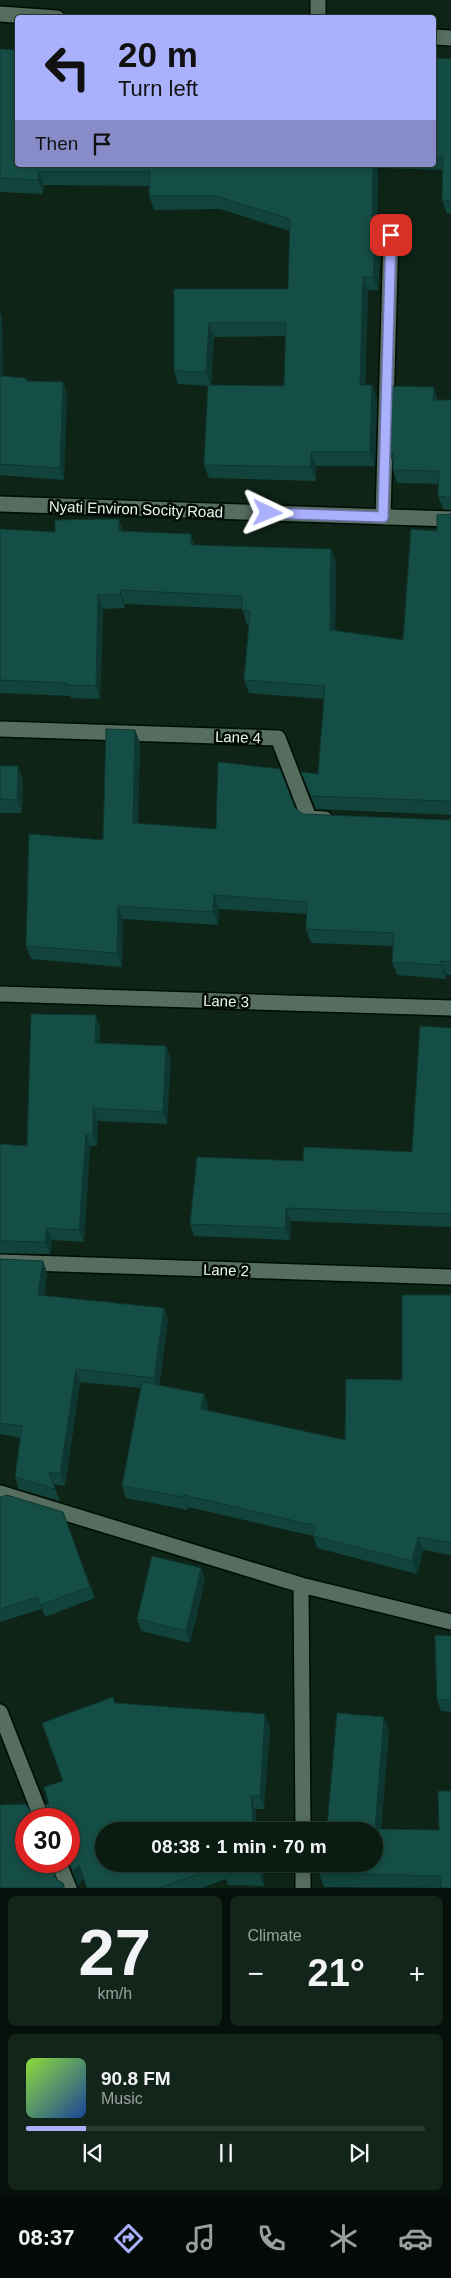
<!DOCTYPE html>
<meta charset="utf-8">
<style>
body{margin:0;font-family:Arial,sans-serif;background:#13241a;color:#f1f3f6;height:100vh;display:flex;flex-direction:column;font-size:19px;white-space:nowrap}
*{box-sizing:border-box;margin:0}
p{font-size:16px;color:#99a19f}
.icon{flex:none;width:28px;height:28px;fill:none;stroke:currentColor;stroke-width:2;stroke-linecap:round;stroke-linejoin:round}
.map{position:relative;height:1888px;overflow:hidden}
.sheet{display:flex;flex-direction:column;gap:8px;padding:8px;background:#060f09;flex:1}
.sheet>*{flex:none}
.banner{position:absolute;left:15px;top:15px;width:421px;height:152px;border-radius:5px;box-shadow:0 2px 8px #0003,0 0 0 1px #2a3931;background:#a9b0fc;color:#111;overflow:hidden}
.speed{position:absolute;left:15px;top:1808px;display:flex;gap:10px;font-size:25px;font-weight:700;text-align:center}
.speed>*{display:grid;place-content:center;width:65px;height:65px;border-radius:50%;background:#0a1b11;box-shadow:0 2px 8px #0003,0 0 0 1px #2a3931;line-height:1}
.speed .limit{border:8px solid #d22;background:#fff;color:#111}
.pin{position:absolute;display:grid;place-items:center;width:42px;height:42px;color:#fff;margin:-21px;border-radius:10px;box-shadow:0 2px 8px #0006}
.me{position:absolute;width:55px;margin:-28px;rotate:92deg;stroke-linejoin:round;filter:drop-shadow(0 0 4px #0008)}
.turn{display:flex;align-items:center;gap:18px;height:105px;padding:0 20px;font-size:22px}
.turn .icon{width:65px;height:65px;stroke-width:2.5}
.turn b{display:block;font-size:35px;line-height:42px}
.then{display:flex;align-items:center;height:48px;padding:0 20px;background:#0003;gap:10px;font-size:19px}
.big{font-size:38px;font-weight:700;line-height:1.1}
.sheet .card{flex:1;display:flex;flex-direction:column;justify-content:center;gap:8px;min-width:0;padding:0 18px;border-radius:8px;background:#13241a}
.sheet .dial{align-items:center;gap:0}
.dial b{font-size:65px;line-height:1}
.song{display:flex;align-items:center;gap:15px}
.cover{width:60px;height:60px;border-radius:8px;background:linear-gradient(135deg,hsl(90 70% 55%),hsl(220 70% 35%))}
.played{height:5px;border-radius:2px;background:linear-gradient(90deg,#a9b0fc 15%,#2a3931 15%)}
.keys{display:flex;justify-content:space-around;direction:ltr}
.heat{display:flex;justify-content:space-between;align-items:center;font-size:28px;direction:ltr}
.sheet .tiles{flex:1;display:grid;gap:8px;grid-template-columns:1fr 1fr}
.card:last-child{grid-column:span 2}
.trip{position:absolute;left:95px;top:1822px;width:288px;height:50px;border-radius:25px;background:#0a1b11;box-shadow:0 2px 8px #0003,0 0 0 1px #2a3931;font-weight:700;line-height:50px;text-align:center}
.menu{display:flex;height:80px;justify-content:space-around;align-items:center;background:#040b07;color:#99a19f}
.menu .icon{width:35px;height:35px}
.menu .on{color:#a9b0fc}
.menu b{font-size:22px;color:#f1f3f6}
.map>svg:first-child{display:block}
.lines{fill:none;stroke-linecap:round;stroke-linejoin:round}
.street-casing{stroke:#000d04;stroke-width:18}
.street{stroke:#556e5f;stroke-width:15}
.wall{fill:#12433c;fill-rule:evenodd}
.shaded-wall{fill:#0f3731}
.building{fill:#154e46;stroke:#0f3731}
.route-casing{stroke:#6e72a4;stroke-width:12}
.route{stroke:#a9b0fc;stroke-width:9}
.labels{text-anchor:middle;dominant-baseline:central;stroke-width:5;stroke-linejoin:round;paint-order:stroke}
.street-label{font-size:15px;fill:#ebf9f0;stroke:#030b06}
</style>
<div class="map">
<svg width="451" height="1888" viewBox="0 0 451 1888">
<rect width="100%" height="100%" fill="#0d2417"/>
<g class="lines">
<defs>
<path id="street" d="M0,14L57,18
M318,18V0
M434,37L451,38
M0,504L451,519
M383,517L391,235
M0,729L278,738L309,818L325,819
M0,994L451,1008
M0,1262L451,1277
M0,1493L301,1585L451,1622
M301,1585L303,1831
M0,1712L42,1819
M58,1861L69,1888
M303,1864V1888"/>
</defs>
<use href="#street" class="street-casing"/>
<use href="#street" class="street"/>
</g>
<path class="wall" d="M0,49L18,165H434V58L451,59V214H447L442,200L443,170L378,168L377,226L381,236L378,290H368L365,385H372L377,398L375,466H316V481L209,478L204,465L208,386L178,384L174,371V289H288L290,231L220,209L154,210L149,196V186L44,185L43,194L0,192ZM286,336L284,386L211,385L214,337Z
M0,312L2,318L3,377L26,378L27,381L63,382L67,394L64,480L0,475Z
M438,400H451V510L443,509L438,496V484L397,483L393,470V463L389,453Z
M451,513V815L316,809L301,772L318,774L324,699L249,693L244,680L249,624H247L242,609L125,604V608L103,609L100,699L71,698L70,696L0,693V529L55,532L123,531L195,545L331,549L336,562L335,630L403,640L437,531Z
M135,730L140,743L138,824L216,829L295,808L303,814L446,820L451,819V975H446V979L397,975L392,962L394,946L311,943L306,929V914L219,909L218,925L123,919L122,967L31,959L26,946L103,840Z
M0,766H18L23,780L22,813H0Z
M100,1028V1043L166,1046L171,1059L167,1124L98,1121L97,1146H90L84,1242L52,1240L50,1254L0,1253V1144L27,1146Z
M451,1028V1227L291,1221L290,1240L194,1236L190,1224L303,1161L412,1152Z
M0,1259L43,1261L47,1273L44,1296L164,1308L168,1320L159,1385L204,1394L208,1406L207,1411L345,1440L402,1380L451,1295V1555L423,1550L417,1574L317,1548L313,1536L188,1507V1510L126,1498L122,1486L141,1388L80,1382L65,1486L53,1484L60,1501L19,1489L15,1477L21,1438L0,1434Z
M0,1497L63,1512L95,1598L45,1617L42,1609L0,1622Z
M201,1568L205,1580L190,1643L141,1631L137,1619Z
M451,1636V1712L441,1711L437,1700Z
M115,1703L265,1714L270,1727L264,1809H255L104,1864H261L264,1886L228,1885L226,1879L202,1888H87L84,1878L78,1886L68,1861L69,1819L26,1861H50L49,1863L56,1879L64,1884L65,1888H0L32,1814L40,1815L45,1811L63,1781Z
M389,1731L381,1829L439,1830L451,1888L324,1887L319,1873L327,1827Z"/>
<path class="shaded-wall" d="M373,165H377L378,168L377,226L381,236L378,290L373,277L372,222Z
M39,172L44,185L43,194L38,180Z
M363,277L368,290L365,398L360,385Z
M0,312L2,318L3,388L0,381Z
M209,323L214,337L211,386L206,372Z
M63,382L67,394L64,480L60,468Z
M372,385L377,398L375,466L370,452Z
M434,387L438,400H433Z
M311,452L316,466V481L311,467Z
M119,519L124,533L119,531Z
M191,534L196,548L191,545Z
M331,549L336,562L335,643L330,630Z
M120,590L125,604V608L120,595Z
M98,595L103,609L100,699L96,686Z
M135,730L140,743L137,837L133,823Z
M18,766L23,780L22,813L17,800Z
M214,895L219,909L218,925L213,912Z
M118,906L123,919L122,967L117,953Z
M441,961L446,975V979L441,965Z
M96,1015L100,1028L99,1055L95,1043Z
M166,1046L171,1059L167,1124L163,1112Z
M93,1108L98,1121L97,1146L93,1134Z
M86,1134L90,1146L84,1242L79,1230Z
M286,1208L291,1221L290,1240L285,1228Z
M47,1228L52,1240L50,1254L45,1242Z
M43,1261L47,1273L42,1307L38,1295Z
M164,1308L168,1320L159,1390L154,1378Z
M76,1369L80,1382L65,1486L60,1474Z
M204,1394L208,1406L205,1421L201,1409Z
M184,1495L188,1507V1510L184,1497Z
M418,1537L423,1550L417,1574L412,1561Z
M201,1568L205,1580L190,1643L186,1631Z
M265,1714L270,1727L264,1809L260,1796Z
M384,1717L389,1731L380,1843L375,1829Z
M251,1796L255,1809L258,1831H254Z
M258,1864H261L264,1886L259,1873Z
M79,1865L84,1878L78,1886L73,1872Z"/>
<path class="building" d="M0,49L18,50V165H373L372,222H376L373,277H363L360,385H372L370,452H311V467L204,465L208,385L284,386L286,323H209L206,372L174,371V289H288L290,219L215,196H149L150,172H39L38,180L0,178Z
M434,58L451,59V201L442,200L443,157H434Z
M0,376L26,378V381L63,382L60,468L0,464Z
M391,386L434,387L433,400H451V498L438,496L439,471L393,470V453H389Z
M451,513V804L447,801L311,796L301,772L318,774L325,686L244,680L250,611L242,610V596L120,590V595H98L96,686L66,685V683L0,680V529L55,532V520L119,519V531L191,534V545L331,549L330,630L403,640L411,529L437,531V515L450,514Z
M106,729L135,730L133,823L216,829L218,762L280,769L295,808L303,814L446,820L451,819V962L441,961V965L392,962L394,933L306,929L307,902L214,895L213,912L118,906L117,953L26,946L29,834L103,840Z
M0,766H18L17,800L0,799Z
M31,1014L96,1015L95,1043L166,1046L163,1112L93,1108V1134H86L79,1230L47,1228L45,1242L0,1241V1144L27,1146Z
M420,1026L451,1028V1214L286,1208L285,1228L190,1224L197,1157L303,1161L304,1147L412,1152Z
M0,1259L43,1261L38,1295L164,1308L154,1378L76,1369L60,1474L49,1472L55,1489L15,1477L22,1426L0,1423Z
M402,1295H451V1543L418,1537L412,1561L313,1536L316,1526L184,1495V1497L122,1486L142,1382L204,1394L201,1409L345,1440L346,1379L402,1380Z
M7,1495L63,1512L90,1587L40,1605L37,1597L0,1609V1497Z
M152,1556L201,1568L186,1631L137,1619Z
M435,1635L451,1636V1700H437Z
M113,1697L115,1703L265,1714L260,1796H251L254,1831H104V1864H258L259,1873L223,1872L222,1866L159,1888H87L79,1865L73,1872L69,1861V1819H26V1861H49L56,1879L64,1884L61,1888H0V1805L26,1804L32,1814L40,1815L45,1811L46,1804H49L44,1787L63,1781L42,1723Z
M337,1713L384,1717L375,1829L439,1830L438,1791H451V1888H441L440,1876L319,1873L320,1864H374V1831H320V1827H327Z"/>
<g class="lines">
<defs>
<path id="route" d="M268,513L383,517L391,235"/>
</defs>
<use href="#route" class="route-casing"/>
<use href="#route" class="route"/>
</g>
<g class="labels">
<g class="street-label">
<text transform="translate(136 509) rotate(2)">Nyati Environ Socity Road</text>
<text transform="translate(238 737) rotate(2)">Lane 4</text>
<text transform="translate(226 1001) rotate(2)">Lane 3</text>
<text transform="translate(226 1270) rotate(2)">Lane 2</text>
</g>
</g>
</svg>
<div class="speed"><div class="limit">30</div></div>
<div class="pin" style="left:391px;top:235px;background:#d93025"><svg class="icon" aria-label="arrive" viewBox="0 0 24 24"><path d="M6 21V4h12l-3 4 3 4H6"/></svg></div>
<svg class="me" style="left:268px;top:513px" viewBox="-20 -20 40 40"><path d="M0-17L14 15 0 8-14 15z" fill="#a9b0fc" stroke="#fff" stroke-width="4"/></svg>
<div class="trip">08:38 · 1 min · 70 m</div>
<div class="banner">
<div class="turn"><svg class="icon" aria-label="left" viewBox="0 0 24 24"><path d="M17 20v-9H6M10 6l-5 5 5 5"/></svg><div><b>20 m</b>Turn left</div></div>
<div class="then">Then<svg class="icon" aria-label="arrive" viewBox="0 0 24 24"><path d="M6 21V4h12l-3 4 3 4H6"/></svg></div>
</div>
</div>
<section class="sheet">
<div class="tiles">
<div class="card dial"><b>27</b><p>km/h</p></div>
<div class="card"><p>Climate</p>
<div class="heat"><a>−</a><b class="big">21°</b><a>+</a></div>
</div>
<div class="card">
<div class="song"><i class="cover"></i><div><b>90.8 FM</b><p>Music</p></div></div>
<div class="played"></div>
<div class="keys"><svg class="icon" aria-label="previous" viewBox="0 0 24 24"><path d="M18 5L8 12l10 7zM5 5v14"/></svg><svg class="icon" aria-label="pause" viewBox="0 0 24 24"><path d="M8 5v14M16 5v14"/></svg><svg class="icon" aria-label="next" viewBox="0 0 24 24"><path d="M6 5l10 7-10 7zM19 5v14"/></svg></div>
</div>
</div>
</section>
<nav class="menu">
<b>08:37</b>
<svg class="icon on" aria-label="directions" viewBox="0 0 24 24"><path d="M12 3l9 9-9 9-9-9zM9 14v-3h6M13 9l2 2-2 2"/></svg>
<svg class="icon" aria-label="music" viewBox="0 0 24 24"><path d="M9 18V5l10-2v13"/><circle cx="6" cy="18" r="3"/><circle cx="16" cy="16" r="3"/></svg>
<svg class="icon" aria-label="phone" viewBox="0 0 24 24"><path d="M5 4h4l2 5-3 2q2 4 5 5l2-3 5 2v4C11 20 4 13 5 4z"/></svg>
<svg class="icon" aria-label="climate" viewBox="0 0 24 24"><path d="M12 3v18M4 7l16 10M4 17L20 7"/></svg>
<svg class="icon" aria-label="car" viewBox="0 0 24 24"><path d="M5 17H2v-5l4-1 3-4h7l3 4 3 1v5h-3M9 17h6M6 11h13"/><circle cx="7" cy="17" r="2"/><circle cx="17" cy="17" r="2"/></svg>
</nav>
